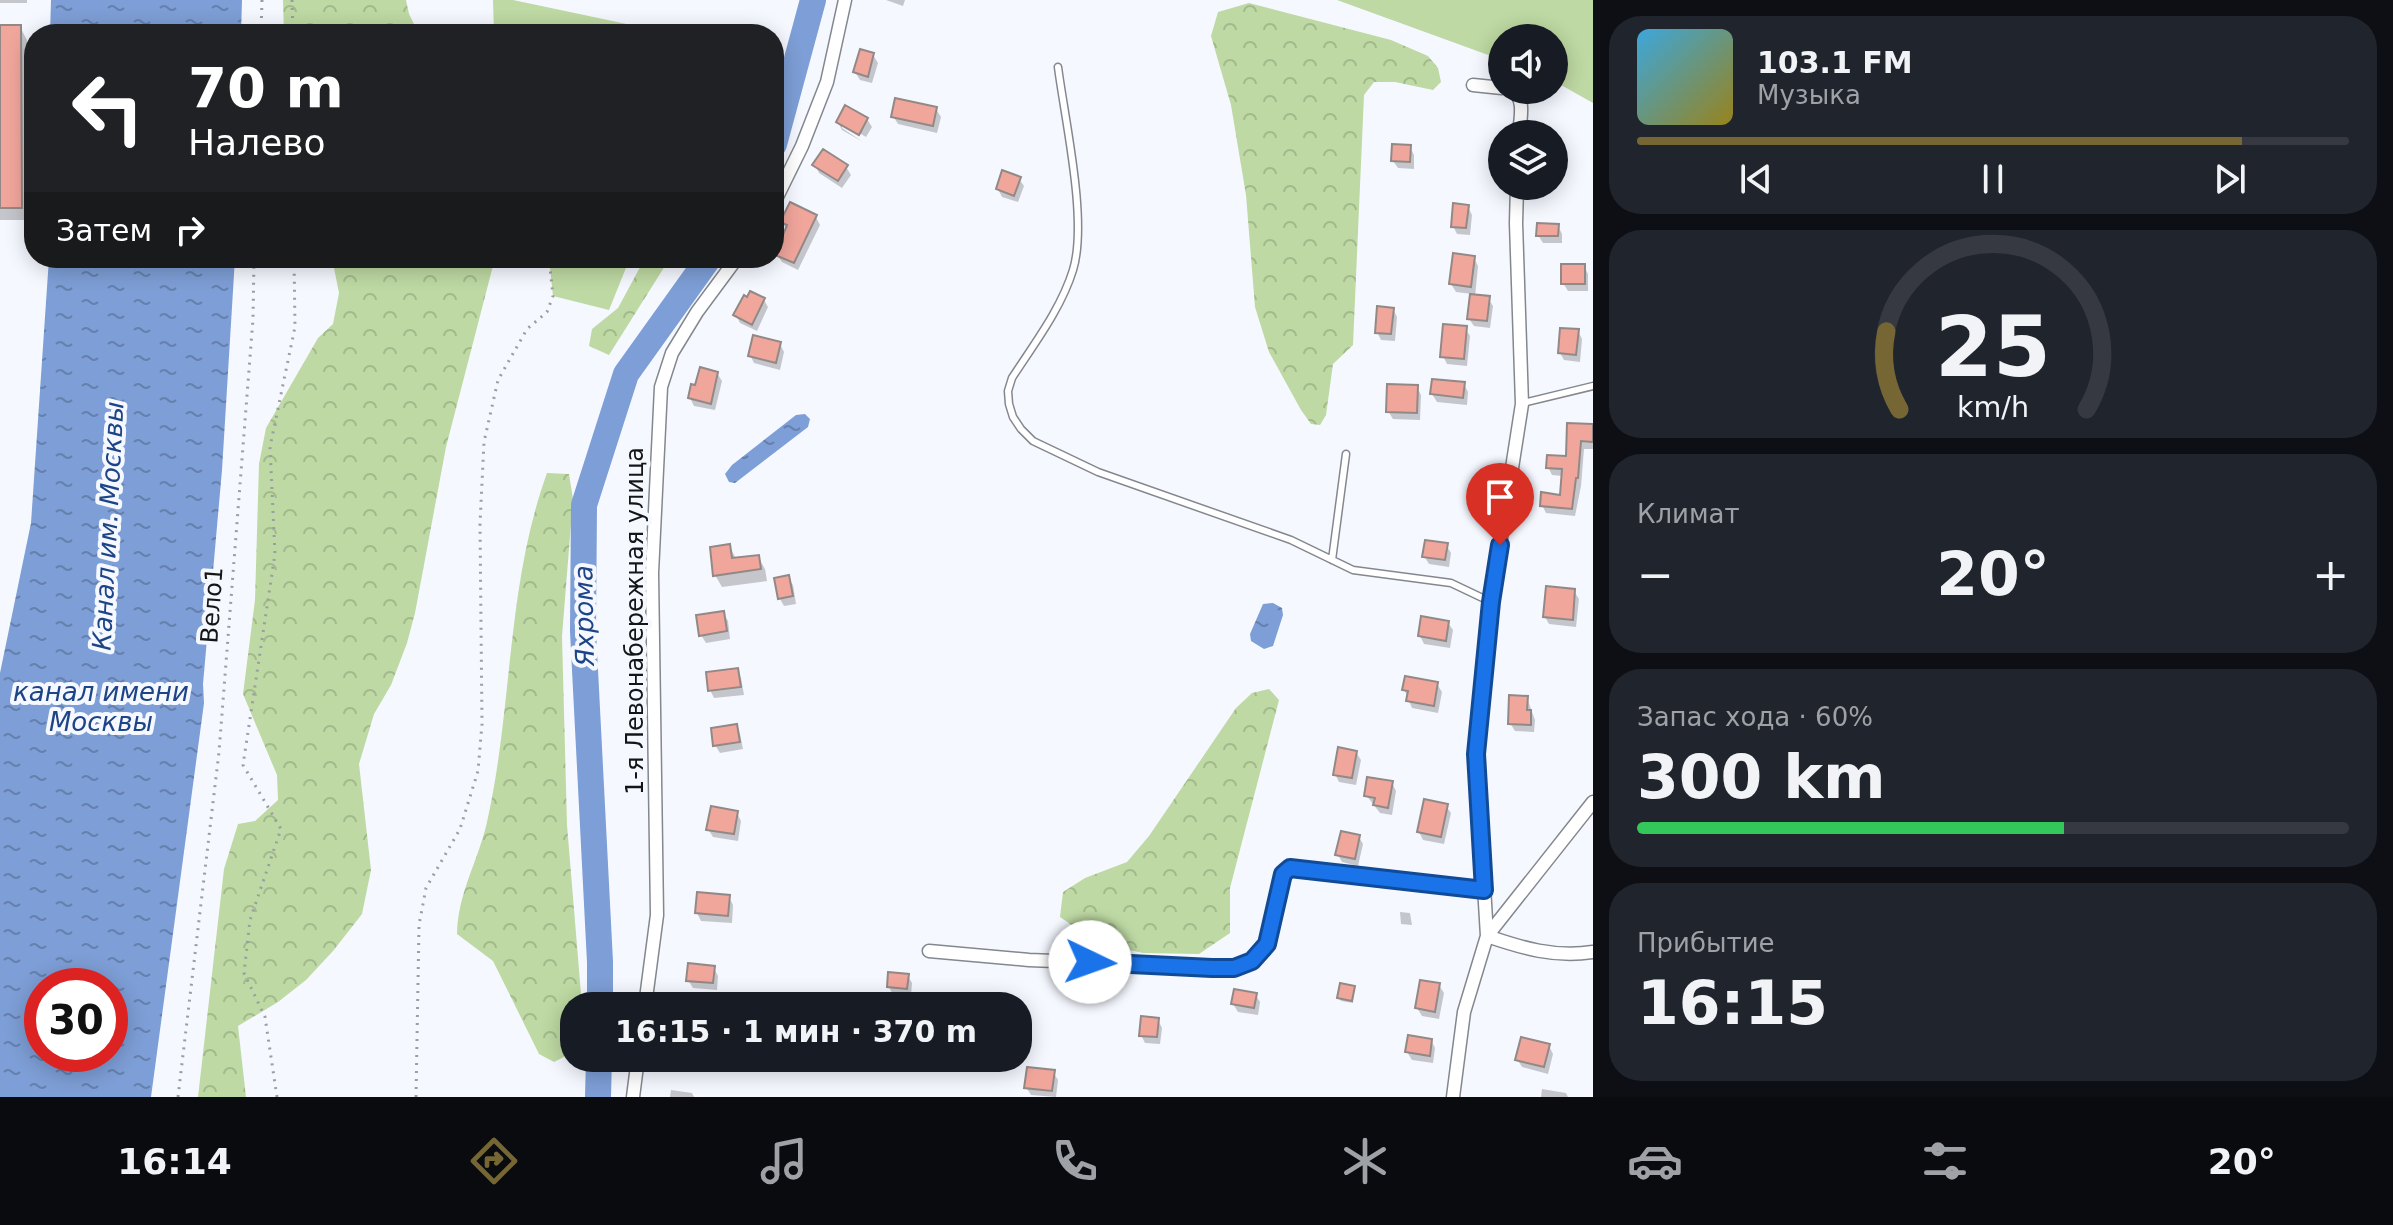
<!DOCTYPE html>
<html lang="ru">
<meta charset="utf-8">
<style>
body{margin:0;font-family:"DejaVu Sans",sans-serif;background:#20242c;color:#f1f3f6;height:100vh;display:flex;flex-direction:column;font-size:30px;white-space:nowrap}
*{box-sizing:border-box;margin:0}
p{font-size:26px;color:#9ea1a6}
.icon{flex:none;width:44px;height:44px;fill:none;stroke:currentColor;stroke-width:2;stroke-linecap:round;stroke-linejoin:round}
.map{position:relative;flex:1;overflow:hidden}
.panel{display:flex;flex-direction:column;gap:16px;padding:16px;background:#0d0f14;width:800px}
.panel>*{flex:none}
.top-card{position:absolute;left:24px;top:24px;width:760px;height:244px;border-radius:32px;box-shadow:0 4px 20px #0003;background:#202124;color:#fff;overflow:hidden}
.controls{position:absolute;left:1488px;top:24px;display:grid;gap:16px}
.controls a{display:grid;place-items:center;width:80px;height:80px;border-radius:50%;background:#171b24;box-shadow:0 4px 20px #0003;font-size:40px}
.speed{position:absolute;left:24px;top:968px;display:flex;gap:16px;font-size:40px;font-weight:700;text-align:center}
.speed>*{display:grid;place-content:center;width:104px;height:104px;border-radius:50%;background:#171b24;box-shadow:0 4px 20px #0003;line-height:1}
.speed .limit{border:12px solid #d22;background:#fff;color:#111}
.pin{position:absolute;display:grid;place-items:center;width:68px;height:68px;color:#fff;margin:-82px -34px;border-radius:50% 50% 50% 0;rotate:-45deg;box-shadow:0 0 8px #0007}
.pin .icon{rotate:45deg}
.me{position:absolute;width:88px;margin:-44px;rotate:93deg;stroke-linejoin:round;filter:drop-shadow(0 0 6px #0008)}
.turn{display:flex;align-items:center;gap:28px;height:168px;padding:0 32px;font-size:36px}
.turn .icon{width:104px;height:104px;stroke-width:2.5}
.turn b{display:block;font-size:56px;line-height:68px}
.then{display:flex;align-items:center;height:76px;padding:0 32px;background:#0003;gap:16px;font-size:30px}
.big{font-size:60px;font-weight:800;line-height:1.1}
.panel .tile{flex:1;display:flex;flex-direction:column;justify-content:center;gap:12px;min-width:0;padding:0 28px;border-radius:32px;background:#20242c}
.panel .dial{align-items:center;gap:0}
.dial svg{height:208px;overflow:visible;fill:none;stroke:#363941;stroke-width:7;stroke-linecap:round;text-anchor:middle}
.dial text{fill:#f1f3f6;stroke:none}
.song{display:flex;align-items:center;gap:24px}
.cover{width:96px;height:96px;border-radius:12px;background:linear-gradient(135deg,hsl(200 70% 55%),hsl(50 70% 35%))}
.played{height:8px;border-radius:4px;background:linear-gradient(90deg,#756634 85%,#363941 85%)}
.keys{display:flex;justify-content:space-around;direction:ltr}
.heat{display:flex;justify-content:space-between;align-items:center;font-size:44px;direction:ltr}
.charge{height:12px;border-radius:6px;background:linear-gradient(90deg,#34c759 60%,#363941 0)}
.trip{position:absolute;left:560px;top:992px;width:472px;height:80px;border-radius:32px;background:#171b24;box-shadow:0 4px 20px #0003;font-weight:800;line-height:80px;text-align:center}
.menu{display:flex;height:128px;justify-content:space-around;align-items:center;background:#090b0e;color:#9ea1a6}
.menu .icon{width:56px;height:56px}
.menu .on{color:#756634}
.menu b{font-size:36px;color:#f1f3f6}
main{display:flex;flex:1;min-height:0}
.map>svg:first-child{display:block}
.green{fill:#bed9a3}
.forest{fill:url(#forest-crowns)}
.water{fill:url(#water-ripples);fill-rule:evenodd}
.shadow{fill:#0003}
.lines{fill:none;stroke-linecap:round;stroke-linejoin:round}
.river{stroke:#7d9ed6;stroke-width:26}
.building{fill:#f1a69c;stroke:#928987;stroke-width:2}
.service-casing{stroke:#83878e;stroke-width:9}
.minor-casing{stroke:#83878e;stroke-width:15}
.path{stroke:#9a9da2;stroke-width:3;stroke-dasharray:2 6;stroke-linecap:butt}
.service{stroke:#fff;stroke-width:6}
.minor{stroke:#fff;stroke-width:12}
.route-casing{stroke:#114b97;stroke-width:20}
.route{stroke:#1a73e8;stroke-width:14}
.labels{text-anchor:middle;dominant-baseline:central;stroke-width:8;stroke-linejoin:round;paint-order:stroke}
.street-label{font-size:24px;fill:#131517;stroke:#f5f8ff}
.water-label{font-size:26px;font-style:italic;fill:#1d4487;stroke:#f5f8ff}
</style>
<main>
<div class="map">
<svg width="1593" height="1097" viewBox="0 0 1593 1097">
<defs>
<pattern id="forest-crowns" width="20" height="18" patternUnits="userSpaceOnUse" patternTransform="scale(2)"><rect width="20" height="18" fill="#bed9a3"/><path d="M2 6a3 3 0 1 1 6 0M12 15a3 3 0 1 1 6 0" fill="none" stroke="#a2b98c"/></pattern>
<pattern id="water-ripples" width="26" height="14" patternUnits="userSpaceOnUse" patternTransform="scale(2)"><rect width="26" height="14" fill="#7d9ed6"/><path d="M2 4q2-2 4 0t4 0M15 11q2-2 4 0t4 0" fill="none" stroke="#6580ad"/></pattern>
</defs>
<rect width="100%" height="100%" fill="#f5f8ff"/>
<path class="green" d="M493,0H513L674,34H494Z
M1337,0H1593V103L1554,81V38H1502V60Z
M549,258H630L609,310L553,296Z"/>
<path class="forest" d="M283,0H406L409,14L419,34H284Z
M1249,3L1391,40L1428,56L1438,68L1441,82L1433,90L1395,82H1374L1364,95L1353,345L1333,364L1326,415L1320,425L1311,424L1301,410L1269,352L1255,307L1246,195L1231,105L1211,36L1218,12Z
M332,258H495L446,447L415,613L407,643L391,685L374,714L359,764L371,870L362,914L333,951L306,980L278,1002L238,1026L246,1097H198L224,869L238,824L255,821L278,800L277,775L243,694L255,600L259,464L266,428L318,338L333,324L339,293Z
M645,258H670L609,355L589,346L592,329L618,308Z
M547,473L569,474L573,499L562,636L567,825L582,1006H574V1052L554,1062L539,1054L493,961L457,934C458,892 478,862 487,822C513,707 506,586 547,473Z
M1269,689L1279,700L1230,888V933L1199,954L1143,953L1098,943L1060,917L1063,892L1085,878L1127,862L1149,836L1236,708L1252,693Z"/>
<path class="water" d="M51,0H242L241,34H50Z
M49,258H235L222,470L203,684L204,703L151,1097H0V673L31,523ZM42,986H110V1054H42Z
M805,414L810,419L808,427L735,483L729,482L725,474L732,465L796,415Z
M1273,603L1282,608L1283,615L1273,646L1264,649L1251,641L1250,634L1263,604Z"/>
<path class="shadow" d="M0,0H27V3H0Z
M886,0H905L903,6Z
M0,27H20L27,40L28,220H0Z
M873,55L878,63L872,83L860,80L855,72Z
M936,109L941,117L937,133L898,124L893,116Z
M867,119L872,127L866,137L842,123V128L863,142L842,130L838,122Z
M1410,147L1414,155V169L1398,168L1393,161Z
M815,165L846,167L851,175L842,188L819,173Z
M1019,179L1024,186L1018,202L1002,197L998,189Z
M1468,207L1472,215L1470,235L1457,234L1453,226Z
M816,217L820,225L798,270L782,262L777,255L787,230L782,222Z
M1558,226L1562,234V243H1543L1538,235Z
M1474,258L1478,266L1475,297L1488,298L1493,306L1490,328L1474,326L1469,319L1472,294L1456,292L1451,284Z
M1584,266L1588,274V291H1568L1563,283Z
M764,300L768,307L757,331L740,323L736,315Z
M1393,309L1397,317L1395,341L1381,340L1377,332Z
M1465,328L1470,336L1467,366L1447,364L1443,356Z
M1578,331L1582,339L1580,362L1564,360L1560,353Z
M780,344L784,352L780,370L754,363L750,355Z
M717,373L722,381L715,410L694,406L690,398Z
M1464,384L1468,392L1467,405L1437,402L1432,394Z
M1417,387L1421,395L1420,420L1393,419L1388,411Z
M1569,425L1593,427V449H1584L1581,486L1575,516L1546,513L1542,505L1561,497L1563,476L1552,475L1548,467L1567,458Z
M1446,545L1451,553L1449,567L1429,564L1424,556Z
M729,546L737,560L758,557L765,569L767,581L722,587L715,575Z
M788,578L793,585L796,604L784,606L780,599Z
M1574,591L1579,599L1576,627L1549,624L1545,617Z
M723,613L728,621L730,639L706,643L701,635Z
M1448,623L1453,630L1450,648L1424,644L1420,636Z
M737,670L741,678L744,695L714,698L710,690Z
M1437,684L1442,692L1438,713L1412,708L1404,689Z
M1527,698L1535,720L1534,732L1515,731L1510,723Z
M736,726L740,734L743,749L720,753L715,745Z
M1356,752L1361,760L1356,785L1339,782L1335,774Z
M1392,783L1396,791L1392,815L1380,813L1366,795Z
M1446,806L1451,813L1444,844L1423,840L1419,832Z
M737,813L741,821L738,841L713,837L708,829Z
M1359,837L1363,844L1358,866L1342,862L1338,855Z
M729,897L733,905L732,923L701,921L697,913Z
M1400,912L1410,913L1412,925L1401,924Z
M714,968L718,976L717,990L693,988L688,980Z
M908,976L912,983L911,996L893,995L889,987Z
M1439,985L1444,993L1439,1019L1422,1016L1417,1008Z
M1354,988L1353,1003L1341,1001L1339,998Z
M1255,994L1260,1002L1258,1015L1238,1012L1233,1004Z
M1158,1020L1162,1028L1160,1044L1145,1043L1141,1035Z
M1431,1040L1435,1048L1433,1063L1412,1060L1407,1052Z
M1549,1046L1553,1054L1548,1074L1522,1067L1517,1059Z
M1053,1072L1058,1080L1056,1097L1031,1095L1026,1087Z
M1542,1089L1566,1093L1568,1097H1541Z
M671,1090L692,1093L694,1097H670Z"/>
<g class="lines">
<path class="river" d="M774,144L813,0
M600,1006V962L583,631L584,505L626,374L709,258
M598,1097L599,1058"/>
</g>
<path class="building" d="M0,25H21L22,208H0Z
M860,49L874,53L868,77L853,72Z
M895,98L937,107L933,126L891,117Z
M845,105L868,118L859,135L836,122Z
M1392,144L1411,145L1410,162L1391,161Z
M823,149L848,165L838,181L812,165Z
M1002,170L1021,177L1014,196L996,189Z
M790,202L817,215L794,263L775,255L787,225L780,222Z
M1453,203L1469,205L1466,228L1451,227Z
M1537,223L1559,224L1558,236H1536Z
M1453,253L1475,256L1471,287L1449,284Z
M1561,264H1585V284H1561Z
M750,291L765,298L752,325L733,315L744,295L747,297Z
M1470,294L1490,296L1487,321L1467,319Z
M1377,306L1394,308L1391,334L1375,333Z
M1443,324L1467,326L1464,359L1440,357Z
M1560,328L1579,329L1576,355L1558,353Z
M753,335L781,342L776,363L748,356Z
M700,367L718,372L711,404L688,398L691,384L695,385Z
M1432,379L1465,382L1463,398L1430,394Z
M1387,384L1418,385L1417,413L1386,412Z
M1567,423L1593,424V442L1581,441L1578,478H1576L1572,509L1540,506L1541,492L1560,495L1562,469L1546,468L1547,455L1566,456Z
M1425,540L1448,543L1445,560L1422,557Z
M730,544L732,558L759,555L761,569L713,576L710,547Z
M789,575L793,596L778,599L774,578Z
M1546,586L1575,589L1573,620L1543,617Z
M724,611L727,631L699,636L696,615Z
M1421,616L1449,621L1446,641L1418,636Z
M738,668L741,687L708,691L706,672Z
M1405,676L1438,682L1434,706L1406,701L1408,691L1402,690Z
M1509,695L1528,696L1527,710H1531V725L1508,724Z
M737,724L740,742L713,746L711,728Z
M1338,747L1357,751L1352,778L1333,775Z
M1367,777L1393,781L1388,808L1373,805L1375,798L1364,796Z
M1424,799L1448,804L1441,837L1417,832Z
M711,806L738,811L734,834L706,830Z
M1341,831L1360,835L1355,859L1335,855Z
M697,892L730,895L728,916L695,913Z
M688,963L715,966L713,983L686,981Z
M888,972L909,974L907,989L887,987Z
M1420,980L1440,983L1435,1012L1415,1008Z
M1340,983L1355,986L1352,1001L1337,998Z
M1234,989L1257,993L1254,1008L1231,1004Z
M1141,1016L1159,1018L1157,1037L1139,1036Z
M1408,1035L1432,1039L1430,1056L1405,1052Z
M1521,1037L1550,1044L1544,1067L1515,1060Z
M1027,1067L1055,1070L1052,1091L1024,1088Z"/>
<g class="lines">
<defs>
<path id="service" d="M1058,67C1065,121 1088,221 1073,270C1061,309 1034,344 1012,378L1008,391L1009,404L1013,417L1021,429L1033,441L1098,472L1291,540L1353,570L1451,583L1491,602
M1523,403L1593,386
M1332,560L1346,454"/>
<path id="minor" d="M1473,85L1502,88
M1512,90C1526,98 1520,120 1519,134
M774,203L802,146L827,82L845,0
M1593,802L1487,936C1522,948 1555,958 1593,952
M929,951L1029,960L1234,968L1252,961L1267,944L1283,874L1290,868L1484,890
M645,1006L657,915L652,573L661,387L672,353L697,312L737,258
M633,1097L638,1058
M1453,1097L1464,1012L1487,936L1476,754L1491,602L1522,404L1516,223L1517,186"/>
</defs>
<use href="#service" class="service-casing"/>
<use href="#minor" class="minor-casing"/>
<path class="path" d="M292,0L293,34
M261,34L262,0
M178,1097L219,752L253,319L254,258
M277,1097L265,1017L244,973L250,920L281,829L243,765L275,554L270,447L295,327L294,258
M416,1097L419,925L426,888L460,829L478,771L482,724L480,524L484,442L498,380L527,329L547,312L553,296L549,258"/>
<use href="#service" class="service"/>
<use href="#minor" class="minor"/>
</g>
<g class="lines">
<defs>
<path id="route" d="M1090,962L1212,968H1234L1252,961L1267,944L1283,874L1290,868L1484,890L1476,754L1491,602L1500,545"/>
</defs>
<use href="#route" class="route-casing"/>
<use href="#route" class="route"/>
</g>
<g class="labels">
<g class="street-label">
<text transform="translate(212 605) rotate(-86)">Вело1</text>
<text transform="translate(635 621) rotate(-90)">1-я Левонабережная улица</text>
</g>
<g class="water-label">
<text transform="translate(108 526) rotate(-87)">Канал им. Москвы</text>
<text transform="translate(584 616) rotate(-91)">Яхрома</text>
<text x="101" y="692">канал имени<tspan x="101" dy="30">Москвы</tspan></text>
</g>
</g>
</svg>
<div class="controls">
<a><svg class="icon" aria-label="sound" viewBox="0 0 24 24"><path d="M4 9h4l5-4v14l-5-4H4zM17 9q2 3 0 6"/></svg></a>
<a><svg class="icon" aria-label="layers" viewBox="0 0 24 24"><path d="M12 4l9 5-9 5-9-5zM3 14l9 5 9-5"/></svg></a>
</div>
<div class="speed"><div class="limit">30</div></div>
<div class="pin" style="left:1500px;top:545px;background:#d93025"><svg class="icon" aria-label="arrive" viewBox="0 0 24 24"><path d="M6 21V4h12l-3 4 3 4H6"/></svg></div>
<svg class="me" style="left:1090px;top:962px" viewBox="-20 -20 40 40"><circle r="19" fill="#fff"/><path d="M0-13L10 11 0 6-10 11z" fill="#1a73e8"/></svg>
<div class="trip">16:15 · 1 мин · 370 m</div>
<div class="top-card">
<div class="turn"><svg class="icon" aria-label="left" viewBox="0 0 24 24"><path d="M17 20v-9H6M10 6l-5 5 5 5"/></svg><div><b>70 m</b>Налево</div></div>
<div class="then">Затем<svg class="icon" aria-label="right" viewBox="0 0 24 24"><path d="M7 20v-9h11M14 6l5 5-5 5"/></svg></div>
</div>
</div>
<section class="panel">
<div class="tile">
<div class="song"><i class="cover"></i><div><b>103.1 FM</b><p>Музыка</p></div></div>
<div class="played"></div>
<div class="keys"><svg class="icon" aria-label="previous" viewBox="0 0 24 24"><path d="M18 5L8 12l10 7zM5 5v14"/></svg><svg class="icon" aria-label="pause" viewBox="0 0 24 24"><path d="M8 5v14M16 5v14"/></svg><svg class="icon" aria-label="next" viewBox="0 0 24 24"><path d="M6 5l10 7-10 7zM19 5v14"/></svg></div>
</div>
<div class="tile dial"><svg viewBox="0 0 100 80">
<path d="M14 69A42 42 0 1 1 86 69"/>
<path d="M14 69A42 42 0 0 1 9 39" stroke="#756634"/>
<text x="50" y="56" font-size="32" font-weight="700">25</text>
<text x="50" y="72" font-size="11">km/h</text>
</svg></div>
<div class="tile"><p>Климат</p>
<div class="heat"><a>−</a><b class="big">20°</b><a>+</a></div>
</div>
<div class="tile"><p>Запас хода · 60%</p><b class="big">300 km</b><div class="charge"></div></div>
<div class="tile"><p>Прибытие</p><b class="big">16:15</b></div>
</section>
</main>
<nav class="menu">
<b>16:14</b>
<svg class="icon on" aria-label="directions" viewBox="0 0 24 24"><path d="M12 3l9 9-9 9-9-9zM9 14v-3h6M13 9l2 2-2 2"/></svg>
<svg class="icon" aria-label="music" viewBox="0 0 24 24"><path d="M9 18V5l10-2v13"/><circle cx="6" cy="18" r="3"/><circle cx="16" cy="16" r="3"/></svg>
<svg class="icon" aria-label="phone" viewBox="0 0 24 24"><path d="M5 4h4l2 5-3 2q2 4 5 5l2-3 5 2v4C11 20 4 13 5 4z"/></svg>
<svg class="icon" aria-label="climate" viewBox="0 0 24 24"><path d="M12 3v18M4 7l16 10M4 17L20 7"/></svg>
<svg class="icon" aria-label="car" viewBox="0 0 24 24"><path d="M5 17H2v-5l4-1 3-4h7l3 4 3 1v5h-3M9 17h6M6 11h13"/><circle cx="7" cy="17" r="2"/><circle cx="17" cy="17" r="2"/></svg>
<svg class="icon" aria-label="filters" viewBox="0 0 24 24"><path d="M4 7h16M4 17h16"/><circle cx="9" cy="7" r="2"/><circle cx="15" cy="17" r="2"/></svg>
<b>20°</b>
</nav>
